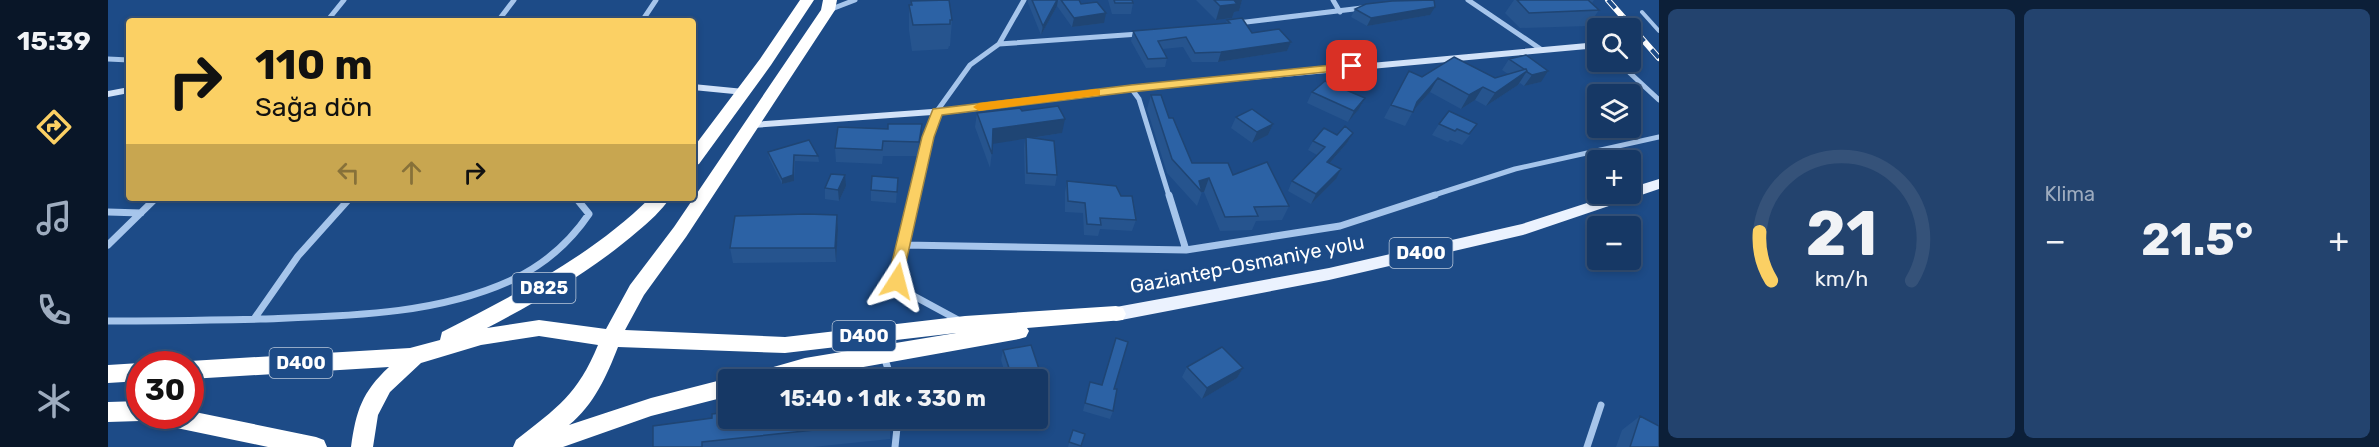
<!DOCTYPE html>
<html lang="tr">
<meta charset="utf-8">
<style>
body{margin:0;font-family:Rubik,sans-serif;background:#23436e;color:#f1f3f6;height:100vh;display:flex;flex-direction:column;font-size:22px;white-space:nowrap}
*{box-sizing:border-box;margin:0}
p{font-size:20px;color:#9eacbf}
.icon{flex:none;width:33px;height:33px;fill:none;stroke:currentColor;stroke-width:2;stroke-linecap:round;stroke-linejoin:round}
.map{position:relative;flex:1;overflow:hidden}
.side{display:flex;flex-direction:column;gap:9px;padding:9px;background:#0c1f38;width:720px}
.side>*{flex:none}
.guide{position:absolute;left:18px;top:18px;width:570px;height:183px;border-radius:6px;box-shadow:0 3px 9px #0003,0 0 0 2px #355279;background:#fbd064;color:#111;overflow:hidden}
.fabs{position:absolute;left:1479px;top:18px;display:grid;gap:12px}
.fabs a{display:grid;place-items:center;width:54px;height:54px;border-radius:6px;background:#163865;box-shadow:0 3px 9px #0003,0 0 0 2px #355279;font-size:30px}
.speed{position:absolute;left:18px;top:351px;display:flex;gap:12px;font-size:30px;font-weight:700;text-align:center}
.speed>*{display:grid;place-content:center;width:78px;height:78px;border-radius:50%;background:#163865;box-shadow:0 3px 9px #0003,0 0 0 2px #355279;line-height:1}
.speed .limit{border:9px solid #d22;background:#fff;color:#111}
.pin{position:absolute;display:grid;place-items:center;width:51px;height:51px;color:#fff;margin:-26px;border-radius:12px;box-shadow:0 3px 9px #0006}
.me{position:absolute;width:66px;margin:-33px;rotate:9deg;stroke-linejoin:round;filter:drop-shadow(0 0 4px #0008)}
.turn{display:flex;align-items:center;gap:21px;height:126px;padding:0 30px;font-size:27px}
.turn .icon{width:78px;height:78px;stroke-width:2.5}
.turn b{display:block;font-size:42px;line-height:51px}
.lanes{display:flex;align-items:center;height:57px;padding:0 30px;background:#0003;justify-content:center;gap:30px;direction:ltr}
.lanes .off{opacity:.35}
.big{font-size:45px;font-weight:700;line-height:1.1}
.side .tile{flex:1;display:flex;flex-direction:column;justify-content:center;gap:9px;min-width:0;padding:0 21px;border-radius:9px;background:#23436e}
.side .dial{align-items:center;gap:0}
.dial svg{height:156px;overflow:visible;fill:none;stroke:#355279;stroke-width:7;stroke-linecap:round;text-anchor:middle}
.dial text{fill:#f1f3f6;stroke:none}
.heat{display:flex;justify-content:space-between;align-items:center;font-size:33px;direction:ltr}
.side .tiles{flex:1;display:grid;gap:9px;grid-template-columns:repeat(2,1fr)}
.trip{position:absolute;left:610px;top:369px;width:330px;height:60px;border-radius:6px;background:#163865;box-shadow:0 3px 9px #0003,0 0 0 2px #355279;font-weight:700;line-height:60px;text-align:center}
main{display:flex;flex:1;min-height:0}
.menu{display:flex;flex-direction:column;width:108px;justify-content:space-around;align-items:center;background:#091628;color:#9eacbf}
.menu .icon{width:42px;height:42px}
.menu .on{color:#fbd064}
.menu b{font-size:27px;color:#f1f3f6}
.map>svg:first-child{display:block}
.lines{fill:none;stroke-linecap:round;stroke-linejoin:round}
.lane{stroke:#a6c5eb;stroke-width:4}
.street-far1{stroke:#a6c5eb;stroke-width:5}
.street{stroke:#a6c5eb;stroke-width:7}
.secondary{fill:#d2e2f8;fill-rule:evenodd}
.primary{fill:#ebf2fe;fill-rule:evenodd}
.highway{fill:#fff;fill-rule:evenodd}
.rail-casing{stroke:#fff;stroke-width:6}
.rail{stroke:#1d4b87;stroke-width:4;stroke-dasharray:11;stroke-linecap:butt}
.wall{fill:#26548e}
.shaded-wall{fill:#1f4574}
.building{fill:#2c62a5;stroke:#1f4574;stroke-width:1.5}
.route{fill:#fbd064;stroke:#a38741;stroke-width:1.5}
.slow{fill:#f59e0b}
.labels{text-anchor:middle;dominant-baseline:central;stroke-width:6;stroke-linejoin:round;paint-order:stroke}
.shield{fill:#1d4b87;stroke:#bbc9db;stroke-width:1.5}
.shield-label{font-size:18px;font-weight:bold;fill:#fff}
.street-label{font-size:20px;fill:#fff;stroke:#1d4b87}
</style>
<main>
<nav class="menu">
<b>15:39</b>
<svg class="icon on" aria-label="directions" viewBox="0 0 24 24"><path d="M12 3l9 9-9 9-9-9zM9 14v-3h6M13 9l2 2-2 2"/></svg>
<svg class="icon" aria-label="music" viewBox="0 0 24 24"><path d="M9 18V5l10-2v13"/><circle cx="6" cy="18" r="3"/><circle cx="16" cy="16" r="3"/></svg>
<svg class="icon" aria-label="phone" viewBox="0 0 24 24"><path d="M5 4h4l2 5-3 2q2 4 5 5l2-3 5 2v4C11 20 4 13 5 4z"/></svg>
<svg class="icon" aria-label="climate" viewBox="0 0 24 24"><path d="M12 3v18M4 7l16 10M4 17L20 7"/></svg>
</nav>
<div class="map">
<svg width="1551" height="447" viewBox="0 0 1551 447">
<rect width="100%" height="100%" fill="#1d4b87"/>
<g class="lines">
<path class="lane" d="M1534,12L1551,31"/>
<path class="street-far1" d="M1225,0L1232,12
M1360,0L1434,50
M721,10L747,0
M219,21L236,0
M390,21L406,0
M534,21L548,0
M1130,23L1254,8
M891,44L1031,34
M0,59L21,60
M1510,62L1551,100
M1023,88L1031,99L1061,196
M806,196L820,137L829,111L862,65L891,44L916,0
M1323,196L1407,169L1551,137"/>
<path class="street" d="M807,195L791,262L789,281L804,295L852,321
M1061,195L1078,250
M0,212L33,213
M0,245L48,198
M796,245L1078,250L1232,226L1327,195
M146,319L190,256L242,198
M0,321C52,321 103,320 155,319C238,316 330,315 406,279C437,264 462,242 481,214L468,198
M776,357L784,380
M787,447L790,418
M1479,447L1493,405"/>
<path class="secondary" d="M1490,42V48L1023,91L852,113L644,128L639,125L644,122L852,107L1023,85Z
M585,84L636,89L641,92L636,95L585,90Z
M21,87V93L0,97V91Z"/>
<path class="primary" d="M1551,179V189L1415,235L1221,280L1008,321L1002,319L1000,314L1002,309L1008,307L1221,268L1414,224L1507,194H1522V188Z"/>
<path class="highway" d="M692,0H706L663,65L591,164L585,166V148L652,59Z
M715,0H729L727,10L578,237L536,295L517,330L677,337L857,316L1008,306L1015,308L1018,314L1015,320L919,328L921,331L918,337L911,339L683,380H638L641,374L697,358L848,333L677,353L510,347C499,375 486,405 461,425L543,398L621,378L626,380H621V396L543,416L455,447H405L408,440C449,408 470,394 490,345L431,336L373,345L313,363L282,392L270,415L265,447H243C248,411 254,392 281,367L82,379V364H74L82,361L302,348L332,340L334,332C408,294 482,257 542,198H562C554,210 541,222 530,231C484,271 432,300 379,328L431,320L498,329L522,285L566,227L713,10Z
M32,363L36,364H32V381L0,383V365Z
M32,401V416H41L40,418L32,421L0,422V402Z
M82,411L208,437L216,440L219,447H160L59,426L51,423L48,416H82Z"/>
<defs>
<path id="rail" d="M1500,0L1551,58"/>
</defs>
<use href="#rail" class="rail-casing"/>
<use href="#rail" class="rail"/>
</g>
<path class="wall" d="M920,0H971L973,4L996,23L964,27L949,6L933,35L920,3Z
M1000,0H1024L1025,3L1023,14H1004Z
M1088,0H1134L1131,11L1126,12L1124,18L1108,20Z
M1406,0H1486L1484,3L1491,10L1480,26L1412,28L1397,13Z
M803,1L844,20L842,46H841L840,49L804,51L801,30V5H803Z
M1247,9L1322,15L1259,26L1243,17Z
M1119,20L1144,33L1183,42L1179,51L1110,62H1084L1075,47L1055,49L1059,58L1057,67L1038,68L1023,41L1025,31L1118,23Z
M1401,59L1433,82L1416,86L1412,83L1410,85L1378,106L1367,100L1353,109L1322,92L1305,111L1297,126L1276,118L1301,71L1314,77L1387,78L1400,74L1394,70Z
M1204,92L1257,98L1251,109L1240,122L1199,103Z
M1043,95L1061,118L1084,163L1125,175L1181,206L1174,220L1148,221L1144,230L1112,231L1096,192H1094L1089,206L1059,173L1039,109Z
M914,111L954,133L924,138L949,175L947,186L917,184L916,148L917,139L885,143L882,168L867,127L869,113Z
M1341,111L1362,135L1354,145L1342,140L1340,142L1324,135L1331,124Z
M1128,117L1165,124L1160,135L1144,143L1123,128Z
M730,127L814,139L810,156H775L774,164L728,162L727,148Z
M1245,133L1239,143L1222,163L1228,179L1203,204L1180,191L1184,181L1209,155L1200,150L1205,141L1229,135Z
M660,152L710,156L711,162L687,161L686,181L674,184L661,158Z
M790,178L788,203L763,201V190Z
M959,181L1028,220L1024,231L992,229L990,236L976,235L975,213L957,212V192Z
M738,186L731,201L717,199V188Z
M729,215L730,230L728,262L625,263L622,248Z
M895,350L936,384L934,394H930V380H899L893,360Z
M1079,367L1135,368L1129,378L1094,399L1074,377Z
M982,382L1006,389L1005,411L1002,419L975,411Z
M1532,416L1551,447H1508L1514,430Z
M782,422V439L705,447H545Z
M965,430L977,434L973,447H960Z"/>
<path class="shaded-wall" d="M949,0H950L949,6L933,35L935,26Z
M1125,0H1134L1131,11L1126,12L1124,18L1108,20L1112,6Z
M1327,7L1322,15L1259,26L1263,18Z
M998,13L996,23L964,27L966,18Z
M1183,42L1179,51L1110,62L1113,52Z
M1419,71L1410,85L1378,106L1387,93Z
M1440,71L1433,82L1416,86L1424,75Z
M1330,78L1322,92L1304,112L1309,102Z
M1375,87L1367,100L1353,109L1361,95Z
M1257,98L1251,109L1240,122L1246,111Z
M957,119L954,133L884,144L885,129Z
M814,124V139L810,156L811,142Z
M1165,124L1160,135L1144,143L1149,132Z
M1245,133L1239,143L1214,172L1219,162Z
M686,155V181L674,184V179Z
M1233,169L1228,179L1203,204L1208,194Z
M737,175L738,186L731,201L730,190Z
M1101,178L1096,192H1094L1091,181Z
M729,215L730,230L728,262L727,248Z
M1135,368L1129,378L1094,399L1099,388Z"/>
<path class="building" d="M841,0L844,20H842V24L805,25L801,5H804L803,1Z
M924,0H949L935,26Z
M953,0H971L973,4L989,2L998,13L966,18Z
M1006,0H1024L1025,3H1007Z
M1106,0H1126L1129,4L1112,6Z
M1326,0L1327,7L1263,18L1247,9L1258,4L1284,1Z
M1409,0H1480L1491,10L1421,13Z
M1134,18L1144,33L1171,29L1183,42L1113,52L1087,53L1078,37L1050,41L1059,58L1040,59L1025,31L1122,23L1119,20Z
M1418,55L1440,71L1424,75L1419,72L1418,69H1416L1401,59Z
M1346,57L1387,78L1418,69L1419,71L1387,93L1375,87L1361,95L1330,78L1309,102L1305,112L1283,105L1301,71L1314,77Z
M1217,81L1257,98L1246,111L1204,92Z
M1043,95H1053L1061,118H1065L1084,163H1120L1125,175L1159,162L1181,206L1146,207L1150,216L1117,217L1101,178L1091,181L1094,192L1064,159Z
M950,106L957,119L885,129L884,154L869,113L912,108L914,111Z
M1144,109L1165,124L1149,132L1128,117Z
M1341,111L1369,124L1361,134L1349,129L1347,131L1331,124Z
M780,124H814L811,142L775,141L774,150L727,148L730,127L780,129Z
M1237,126L1245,133L1219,162L1233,169L1208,194L1184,181L1217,147L1205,141L1216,128L1229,135Z
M918,137L946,141L949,175L919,173Z
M701,140L710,156L686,155L685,175L674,179L660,152Z
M723,174L737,175L730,190L717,188Z
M764,176L790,178L789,192L763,190Z
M959,181L1008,186L1013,196H1024L1028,220L992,218L993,225L979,224L977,203L960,201Z
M699,214L729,215L727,248H622L627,216Z
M1008,338L1020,342L1006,389H1009L1005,411L977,403L982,382L994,385Z
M923,345L936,384L930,385V380H905L895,350Z
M1114,347L1135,368L1099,388L1079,367Z
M621,412V418H782V422L594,442V447H545V426L604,418V414Z
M1532,416L1551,426V447H1522Z
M965,430L977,434L973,446L961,442Z"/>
<path class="route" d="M1244,63L1249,66L1247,69L1023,92L834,115L826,137L798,262L795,285H784L782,281L784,262L814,137L825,109L1023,85Z"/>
<path class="slow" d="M988,89L992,90V95L871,111L865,107L871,103Z"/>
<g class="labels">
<g class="shield">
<rect x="1281.5" y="238" width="63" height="30" rx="4.5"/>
<rect x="404.5" y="273" width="63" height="30" rx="4.5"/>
<rect x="724.5" y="321" width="63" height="30" rx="4.5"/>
<rect x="161.5" y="348" width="63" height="30" rx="4.5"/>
</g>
<g class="shield-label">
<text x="1313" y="253">D400</text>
<text x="436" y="288">D825</text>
<text x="756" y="336">D400</text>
<text x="193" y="363">D400</text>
</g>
<g class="street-label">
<text transform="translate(1139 264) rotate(-11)">Gaziantep-Osmaniye yolu</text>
</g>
</g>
</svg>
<div class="fabs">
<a><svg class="icon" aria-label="search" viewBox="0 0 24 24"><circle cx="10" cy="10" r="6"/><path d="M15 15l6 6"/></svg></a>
<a><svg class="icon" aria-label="layers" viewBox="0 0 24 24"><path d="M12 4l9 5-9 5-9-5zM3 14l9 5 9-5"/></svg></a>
<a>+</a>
<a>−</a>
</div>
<div class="speed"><div class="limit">30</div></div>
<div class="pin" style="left:1244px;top:66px;background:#d93025"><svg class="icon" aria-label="arrive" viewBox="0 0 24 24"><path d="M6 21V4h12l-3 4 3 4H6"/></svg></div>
<svg class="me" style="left:789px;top:281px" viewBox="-20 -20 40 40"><path d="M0-17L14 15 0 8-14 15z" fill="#fbd064" stroke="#fff" stroke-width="4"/></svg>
<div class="trip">15:40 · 1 dk · 330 m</div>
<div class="guide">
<div class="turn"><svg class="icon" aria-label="right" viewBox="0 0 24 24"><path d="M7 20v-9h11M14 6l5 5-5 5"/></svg><div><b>110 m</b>Sağa dön</div></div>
<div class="lanes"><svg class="icon off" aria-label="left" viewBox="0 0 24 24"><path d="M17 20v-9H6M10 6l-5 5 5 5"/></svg><svg class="icon off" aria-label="ahead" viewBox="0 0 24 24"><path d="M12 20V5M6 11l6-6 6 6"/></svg><svg class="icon" aria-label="right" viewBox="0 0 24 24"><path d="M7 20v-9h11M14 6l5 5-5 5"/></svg></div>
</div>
</div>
<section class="side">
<div class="tiles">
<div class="tile dial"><svg viewBox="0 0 100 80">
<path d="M14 69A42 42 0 1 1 86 69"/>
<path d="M14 69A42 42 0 0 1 8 44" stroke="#fbd064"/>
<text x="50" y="56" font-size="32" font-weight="700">21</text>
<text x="50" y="72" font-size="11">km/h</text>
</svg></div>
<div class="tile"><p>Klima</p>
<div class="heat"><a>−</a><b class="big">21.5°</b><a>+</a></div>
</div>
</div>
</section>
</main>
